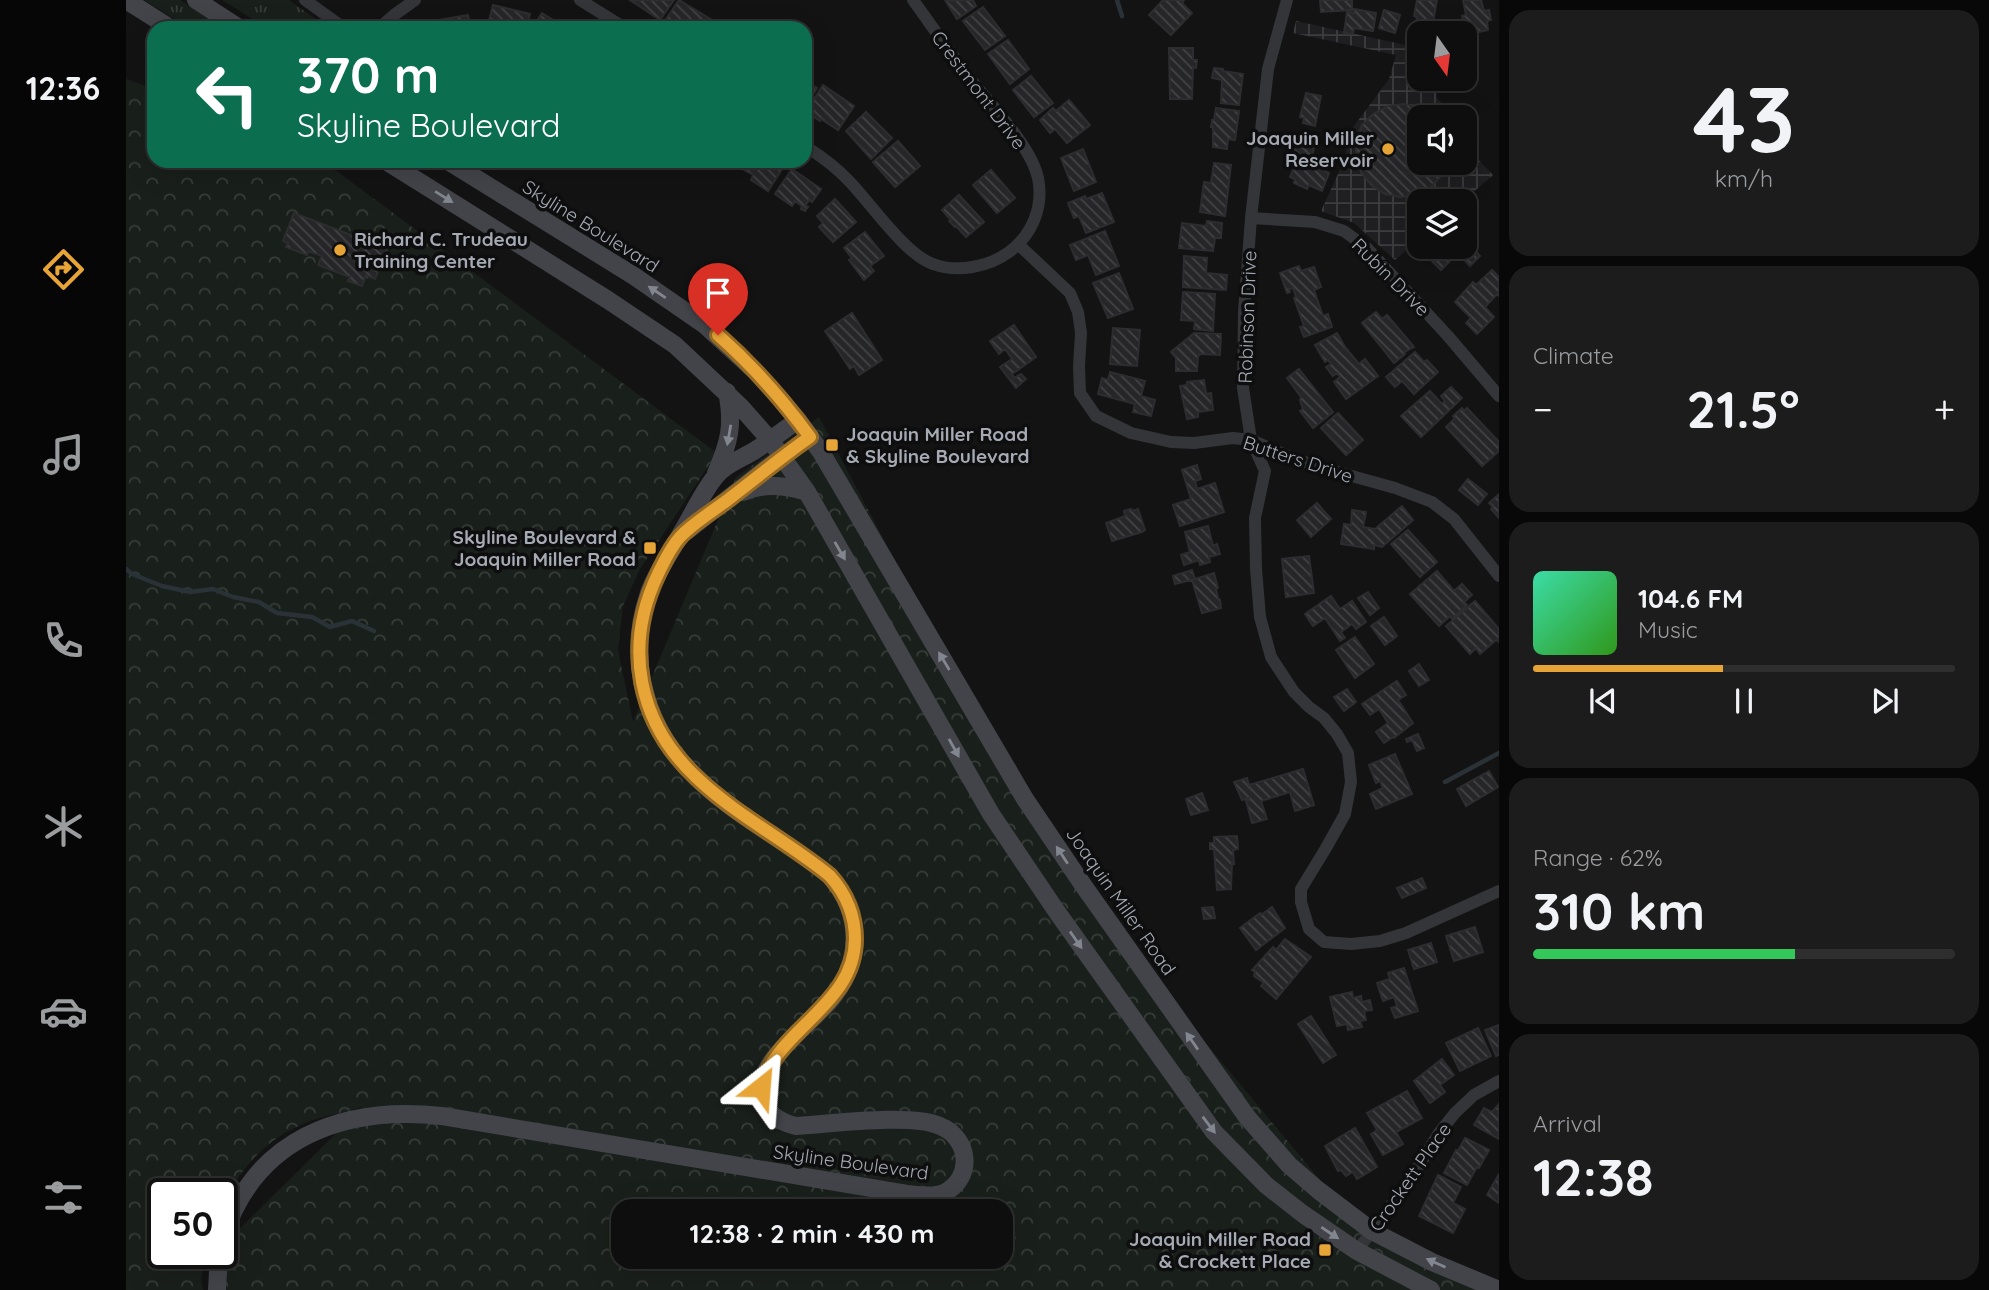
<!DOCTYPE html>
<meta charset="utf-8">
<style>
body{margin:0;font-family:Quicksand,sans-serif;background:#1c1c1d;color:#f1f3f6;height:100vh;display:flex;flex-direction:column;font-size:26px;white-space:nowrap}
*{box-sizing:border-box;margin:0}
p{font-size:23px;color:#9b9c9e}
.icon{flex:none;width:38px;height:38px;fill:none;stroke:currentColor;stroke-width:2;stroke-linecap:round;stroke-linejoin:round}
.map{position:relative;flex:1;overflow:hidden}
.side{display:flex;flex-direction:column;gap:10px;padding:10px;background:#080808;width:490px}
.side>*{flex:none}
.top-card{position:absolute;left:21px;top:21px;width:665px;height:147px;border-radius:21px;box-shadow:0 7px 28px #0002,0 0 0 2px #2e2e2f;background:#0b6e4f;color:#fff;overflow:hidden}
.needle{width:46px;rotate:166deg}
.tools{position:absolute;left:1281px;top:21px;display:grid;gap:14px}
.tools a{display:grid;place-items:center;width:70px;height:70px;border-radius:14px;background:#0e0e0f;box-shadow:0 7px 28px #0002,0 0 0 2px #2e2e2f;font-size:35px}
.speed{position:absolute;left:21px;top:1178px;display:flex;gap:14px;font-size:35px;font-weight:700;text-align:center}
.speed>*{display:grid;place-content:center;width:91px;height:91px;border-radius:50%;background:#0e0e0f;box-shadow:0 7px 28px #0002,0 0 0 2px #2e2e2f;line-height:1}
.speed .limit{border:4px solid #111;border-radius:10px;background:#fff;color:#111}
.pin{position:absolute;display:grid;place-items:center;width:60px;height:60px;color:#fff;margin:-72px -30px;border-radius:50% 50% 50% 0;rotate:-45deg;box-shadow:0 0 7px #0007}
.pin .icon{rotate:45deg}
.me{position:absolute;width:77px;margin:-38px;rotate:28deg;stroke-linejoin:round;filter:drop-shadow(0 0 5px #0008)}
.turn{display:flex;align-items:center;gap:24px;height:147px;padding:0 35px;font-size:32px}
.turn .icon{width:91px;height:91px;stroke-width:2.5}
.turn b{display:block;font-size:49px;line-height:60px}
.big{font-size:52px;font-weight:800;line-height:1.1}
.side .tile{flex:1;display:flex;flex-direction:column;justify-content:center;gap:10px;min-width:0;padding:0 24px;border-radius:21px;background:#1c1c1d}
.side .dial{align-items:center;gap:0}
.dial b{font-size:91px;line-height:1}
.song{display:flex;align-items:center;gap:21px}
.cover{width:84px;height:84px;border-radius:10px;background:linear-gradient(135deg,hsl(160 70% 55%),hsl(110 70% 35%))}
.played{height:7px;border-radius:4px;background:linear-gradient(90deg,#e8a537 45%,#2e2e2f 45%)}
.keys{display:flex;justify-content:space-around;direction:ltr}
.heat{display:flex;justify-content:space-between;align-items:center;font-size:38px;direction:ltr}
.charge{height:10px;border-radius:5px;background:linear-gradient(90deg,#34c759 62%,#2e2e2f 0)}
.trip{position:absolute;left:485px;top:1199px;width:402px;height:70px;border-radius:21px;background:#0e0e0f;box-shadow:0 7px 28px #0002,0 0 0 2px #2e2e2f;font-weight:800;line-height:70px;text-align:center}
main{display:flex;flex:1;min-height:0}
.dock{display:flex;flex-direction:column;width:126px;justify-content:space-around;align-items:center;background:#060606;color:#9b9c9e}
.dock .icon{width:49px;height:49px}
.dock .active{color:#e8a537}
.dock b{font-size:32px;color:#f1f3f6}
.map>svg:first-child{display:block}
.industrial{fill:url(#industrial-grid)}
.grass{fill:url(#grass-tufts)}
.park{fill:url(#park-crowns);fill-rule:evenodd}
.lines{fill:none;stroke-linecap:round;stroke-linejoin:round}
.stream{stroke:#2a3237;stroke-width:4.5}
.building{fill:url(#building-back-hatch);stroke:#2d2d30;stroke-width:2}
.minor{stroke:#343539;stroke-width:12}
.secondary{stroke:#424449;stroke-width:18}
.oneway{fill:#82868f}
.route-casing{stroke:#976b24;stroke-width:18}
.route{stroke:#e8a537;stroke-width:12}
.poi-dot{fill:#e8a537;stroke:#0e0e0f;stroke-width:2.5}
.labels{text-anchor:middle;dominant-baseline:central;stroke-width:7;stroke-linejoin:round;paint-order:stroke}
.street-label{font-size:19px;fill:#a5aab4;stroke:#0e0e0f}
.poi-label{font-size:19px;font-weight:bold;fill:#a5aab4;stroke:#0e0e0f;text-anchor:end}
</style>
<main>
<nav class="dock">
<b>12:36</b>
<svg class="icon active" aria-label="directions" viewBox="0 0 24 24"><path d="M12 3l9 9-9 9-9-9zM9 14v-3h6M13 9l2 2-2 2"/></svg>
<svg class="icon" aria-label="music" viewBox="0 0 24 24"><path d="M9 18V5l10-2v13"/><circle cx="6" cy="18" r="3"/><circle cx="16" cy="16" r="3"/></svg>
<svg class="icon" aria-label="phone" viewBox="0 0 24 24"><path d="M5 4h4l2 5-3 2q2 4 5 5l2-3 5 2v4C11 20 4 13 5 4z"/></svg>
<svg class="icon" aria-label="climate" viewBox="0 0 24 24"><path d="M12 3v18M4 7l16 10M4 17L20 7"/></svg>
<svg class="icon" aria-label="car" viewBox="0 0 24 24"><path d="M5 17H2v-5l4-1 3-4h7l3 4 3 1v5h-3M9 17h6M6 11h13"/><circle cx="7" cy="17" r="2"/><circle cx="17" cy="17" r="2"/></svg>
<svg class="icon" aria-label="filters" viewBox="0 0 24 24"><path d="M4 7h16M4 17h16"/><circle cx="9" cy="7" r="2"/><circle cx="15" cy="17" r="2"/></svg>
</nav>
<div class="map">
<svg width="1373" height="1290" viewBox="0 0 1373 1290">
<defs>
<pattern id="industrial-grid" width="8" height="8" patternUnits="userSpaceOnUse" patternTransform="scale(1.75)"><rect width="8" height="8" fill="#1f1f21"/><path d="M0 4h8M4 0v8" fill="none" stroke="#3d3d3f"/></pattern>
<pattern id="grass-tufts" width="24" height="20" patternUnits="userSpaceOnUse" patternTransform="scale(1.75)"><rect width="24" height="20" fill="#191f1a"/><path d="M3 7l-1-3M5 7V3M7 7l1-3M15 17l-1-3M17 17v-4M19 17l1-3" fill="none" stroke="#373d39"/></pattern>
<pattern id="park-crowns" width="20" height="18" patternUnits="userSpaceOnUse" patternTransform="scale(1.75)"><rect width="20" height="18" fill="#191f1a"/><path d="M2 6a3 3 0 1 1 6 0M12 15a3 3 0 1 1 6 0" fill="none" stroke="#373d39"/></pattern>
<pattern id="building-back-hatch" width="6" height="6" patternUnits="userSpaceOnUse" patternTransform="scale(1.75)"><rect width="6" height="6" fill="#262628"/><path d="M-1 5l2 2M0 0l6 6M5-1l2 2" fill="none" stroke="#424345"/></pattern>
</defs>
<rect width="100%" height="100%" fill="#131314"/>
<path class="industrial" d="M1170,21L1293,48V79H1309L1311,98L1330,117H1293V163H1339V132L1347,154L1367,175L1337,201H1293V239L1269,260L1228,223L1195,211L1218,161L1225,130L1263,79L1270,55L1167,33Z"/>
<path class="grass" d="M18,0H54L98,28H63Z
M96,0H163L202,28H141Z"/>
<path class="park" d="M0,79L28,89V161H197L591,453L514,569L497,606L492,650L507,722L610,477L693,417L810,638L931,836L1058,1017L1210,1199L1277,1246L1373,1290H91L96,1246L237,1107C220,1112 201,1115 184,1121C142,1137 115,1166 96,1206V1194H37V1253H80L75,1280L77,1290H0ZM497,1211H875V1256H497Z"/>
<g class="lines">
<path class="stream" d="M991,0L996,16
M0,569L6,574L36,586L64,592L87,589L107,597L133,602L151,613L186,617L204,627L226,621L248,631
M1319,782L1373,753"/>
</g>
<path class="building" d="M504,0H548L534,20Z
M553,0L586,20L580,28H547L538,22Z
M819,0H847L850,6L831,19Z
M1037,0H1058L1056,3L1066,13L1045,35L1023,15Z
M1194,0H1226V10L1195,12Z
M1291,0H1311L1305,33H1288L1291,17L1288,16Z
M1337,0H1355L1358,11L1363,10L1365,20L1361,21L1362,30L1340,35L1336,16L1340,15Z
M367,5L404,14L400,28H361Z
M857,7L879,36L859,50L837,21Z
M1228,9L1250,13L1247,31L1228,28L1227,34L1218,33L1221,12L1228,13Z
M1258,10L1274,15L1269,33L1253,28Z
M416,13L440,28H406Z
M342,15L345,28H308L307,21Z
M1345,34L1352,71L1339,74V35Z
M882,40L903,69L884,84L862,54Z
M1043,48H1067V60H1071L1070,68L1067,67L1066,99H1044Z
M1292,63L1293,79H1299L1296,85L1285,80Z
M1088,68L1097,69V71L1117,74L1113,105L1095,103L1096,80L1086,78Z
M905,76L927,103L908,117L887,90Z
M679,80L691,88L679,107Z
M697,85L728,106L712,130L695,119L694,121L680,112Z
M1180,93L1195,96L1189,126L1177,123L1178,118L1174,117Z
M943,100L964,125L941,143L929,129L924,133L914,120L927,108L930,111Z
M1278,104L1294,107L1309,117H1293V163H1321L1316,175L1305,187L1291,195L1275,197L1259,194L1245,185L1235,172L1230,157V141L1236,125L1247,114L1262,106Z
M1090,108L1113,111L1109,140L1102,139L1101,149L1087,147V127H1085L1086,120H1088Z
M740,112L766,138L745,159L720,131Z
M1171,140L1189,144L1185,161L1167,156Z
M772,141L794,166L769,187L747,162Z
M957,149L970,182L948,191L935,158Z
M1172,159L1203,173L1196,191L1183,185L1181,189L1168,183L1169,179L1164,177Z
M624,161H651L658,166L642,191L625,180L627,175L618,170Z
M1088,163L1105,165L1099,216L1074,212L1078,182L1085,183Z
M666,169L695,189L686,202L683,200L679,206L682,207L679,211L675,209L676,206L669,201L666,206L649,194Z
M865,170L889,198L871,213L847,185Z
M976,193L988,222L960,233L953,216L948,218L942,203L959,196L960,199Z
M833,195L858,222L840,237L830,226L829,227L823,221L825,220L816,210Z
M709,199L730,222L707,242L693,227L697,223L691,216Z
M168,213L261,249L249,279L240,275L236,286L222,281L224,277L192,265L196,256L182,251L181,255L160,247L162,243L157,241Z
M1081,221L1096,223L1095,238H1089L1087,251L1053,248L1056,223L1080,226Z
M979,231L993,266L970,275L962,255L950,260L944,245Z
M739,232L758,256L744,266L748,271L738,280L723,260L726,258L718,248Z
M1339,239L1354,256L1344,266L1332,253L1315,270L1301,256L1310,247L1312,249L1314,247H1339Z
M1058,256L1081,258L1080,273L1101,275L1100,290L1057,287Z
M1173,266L1175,271L1188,267L1195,287L1188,290L1197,316L1202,314L1206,327L1178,337L1174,327L1178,326L1168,298L1170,297L1167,288L1163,289L1164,292L1161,293L1154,273Z
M1366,270L1373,277V296L1371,294L1359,307L1368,317L1351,334L1340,323L1345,318L1329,302L1347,282L1350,285Z
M993,273L1007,309L982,318L967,283Z
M1057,292L1089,294L1087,331L1068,329L1069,321L1055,320Z
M1250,312L1256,319L1261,315L1288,347L1278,352L1279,354L1268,363L1236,323Z
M726,313L756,360L733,375L728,366L724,369L699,331Z
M888,325L910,357L886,374L888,378L895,374L900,379L890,388L874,367L886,359L879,349L873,354L864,341Z
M987,328L1014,330L1011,366L984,364Z
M1068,333L1095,334L1094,355L1074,354L1072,356L1071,371H1050V358L1045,352Z
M1211,333L1219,347L1233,364L1239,359L1252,376L1220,399L1208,382L1214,377L1211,373L1207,376L1200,367L1205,364L1202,360L1199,362L1189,345Z
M1289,352L1298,362L1301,360L1312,372L1288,394L1276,381L1269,387L1260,377Z
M1173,369L1207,412L1187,428L1174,411L1177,409L1174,400L1175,397L1161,378Z
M984,372L1019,381L1015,396L1029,400L1025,416L1007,412L1009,404L972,394L976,378L982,380Z
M1078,380L1080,394L1085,393L1087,410L1072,412V417L1061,419L1054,386L1061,385V382Z
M1325,387L1336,398L1295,437L1275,416L1304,391L1316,404L1319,401L1315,396Z
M1336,408L1338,411L1341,408L1373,442V451L1356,466L1320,427L1329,418L1327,416Z
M1212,413L1237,440L1220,455L1195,428Z
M1071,465L1075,479L1069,481L1071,489L1089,483L1098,512L1054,526L1047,505L1065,499L1056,470Z
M1342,479L1361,494L1352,505L1333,490Z
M1373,494V518L1365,509L1367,507L1363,503Z
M1191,503L1205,519L1185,537L1171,520Z
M1276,506L1287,520L1256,547L1248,545V549L1215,544L1218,524L1225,525L1226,510L1240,512L1237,527L1249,529Z
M1005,509L1006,511L1012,509L1019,530L1016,532L986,541L980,523L999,516L998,511Z
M1082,526L1087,546L1091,544L1094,554L1083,557L1084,562L1074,565L1073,560L1058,565L1055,555L1064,552L1059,532Z
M1282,530L1311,562L1294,577L1265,544Z
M1183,556L1188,593L1160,597L1156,559Z
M1066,570L1069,579L1049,584L1047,576Z
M1311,571L1328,591L1336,584L1346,595L1338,602L1341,605L1326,619L1324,616L1313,626L1284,594Z
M1088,573L1092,588L1090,589L1092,598L1094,600L1095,608L1076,613L1066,580Z
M1242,592L1253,608L1244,615L1232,598Z
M1205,596L1214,609L1226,601L1240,622L1230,629L1226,624L1215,632L1219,638L1214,641L1199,618L1187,626L1179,614Z
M1349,601L1373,629V642L1370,640L1354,654L1350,648L1344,654L1320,626Z
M1258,617L1271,636L1259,645L1245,626Z
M1229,637L1248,664L1229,678L1210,650Z
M1293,664L1303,680L1293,686L1283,671Z
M1271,681L1280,695L1272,700L1287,723L1268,738L1267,737L1258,743L1250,732L1262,723L1253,709L1244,715L1236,704Z
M1221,689L1230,702L1218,711L1208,697Z
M1292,734L1298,748L1291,751L1286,740L1281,742L1280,739Z
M1269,754L1286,794L1250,809L1244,794L1257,788L1254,781L1250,783L1243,765Z
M1177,769L1188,805L1169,811L1164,792L1135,801L1141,819L1126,823L1120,801L1123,800V798L1116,800L1108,782L1121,778L1123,785Z
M1363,771L1372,787L1340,806L1331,789Z
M1076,793L1082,810L1065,815L1060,799Z
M1111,836L1112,849L1107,850L1108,864H1106L1105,889L1091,890L1088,849H1084V843H1088V837Z
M1296,878L1300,888L1276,898L1271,888Z
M1087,907L1089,918L1078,919L1076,908Z
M1146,907L1159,928L1130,950L1114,928L1134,913L1135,915L1139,912Z
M1349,927L1357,952L1328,961L1320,936Z
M1159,939L1185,957L1150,999L1135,986L1138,983L1128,976L1129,972L1126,970L1147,947L1150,950Z
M1305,943L1311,962L1288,969L1282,950Z
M1278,968L1292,1011L1269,1018L1265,1008L1271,1006L1268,997L1257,1001L1251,983L1264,979L1262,973Z
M1226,992L1227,998L1235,996L1236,1002L1244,1000L1246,1010L1238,1011L1240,1020L1234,1021L1236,1027L1222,1030L1221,1024L1211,1026L1204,997Z
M1185,1016L1210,1055L1197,1063L1172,1024Z
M1373,1025V1055L1370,1056L1359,1030Z
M1352,1028L1365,1056L1334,1071L1320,1043Z
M1316,1059L1328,1075L1314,1085L1319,1092L1304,1103L1288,1081Z
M1281,1091L1296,1118L1270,1132L1277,1144L1257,1155L1245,1134L1251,1130L1241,1113Z
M1373,1104V1139L1348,1125L1358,1108L1366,1112Z
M1229,1128L1251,1167L1231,1179L1227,1172L1220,1176L1215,1170L1212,1171L1199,1146Z
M1339,1138L1363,1150L1353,1168L1351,1167L1341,1185L1318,1173L1330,1150L1332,1151Z
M1373,1174V1203L1361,1195Z
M1312,1175L1335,1187L1327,1203L1339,1209L1327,1233L1293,1216Z"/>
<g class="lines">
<path class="minor" d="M179,0L218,28
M454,0L499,28
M1161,0L1142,69L1125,218L1118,312L1117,388L1125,440L1139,471L1129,518L1130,569L1134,617L1145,657L1168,692L1183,707L1198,718L1211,734L1222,753L1225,782L1219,814L1200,848L1175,889V902L1183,929L1198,942L1225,944L1254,941L1280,933L1373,891
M253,28L268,15L289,0
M679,146C695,156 711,168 724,182C745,204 780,255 807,264C831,273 863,267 883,252C906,235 918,207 912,178C906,149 869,109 850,86C828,58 808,29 787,0
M1125,218L1189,222L1218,231L1241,248L1322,336L1373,396
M893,245L944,293L952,312L955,333L953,366L954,393L970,416L1005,433L1045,442L1068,443L1107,438L1125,440L1169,459L1215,473L1269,488L1306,502L1328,519L1373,576
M1231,1251L1286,1177L1313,1133L1329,1113L1348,1095L1373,1081"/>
<path class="secondary" d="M0,0L44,28
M70,0L113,28
M260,161L482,300L549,345L614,406L644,440L681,492L865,814L931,912L1088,1132L1140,1185L1177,1214L1231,1251L1305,1290
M322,161L508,276L579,325L628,370L650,394L672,420L695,452L899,799L957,885L1121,1117L1163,1165L1192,1190L1246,1231L1306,1262L1373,1290
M590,473C603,443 608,425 601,392
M617,492C639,483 658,485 681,492
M561,531L641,468L684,437
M96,1241C127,1138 217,1105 316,1116L781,1194C793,1195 807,1198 818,1193C848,1178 844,1138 814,1126C786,1113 704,1124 670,1126C636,1118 625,1090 646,1061C662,1040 684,1022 702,1003C737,963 737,915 704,876C659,839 603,813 563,770C517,722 501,656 523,593C531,571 545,552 556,532C567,514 576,493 589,477C599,464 615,459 628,451C644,441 658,430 672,420
M91,1290L93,1253"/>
</g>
<defs><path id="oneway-solid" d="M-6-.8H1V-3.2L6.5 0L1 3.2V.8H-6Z" transform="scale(1.75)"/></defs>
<g class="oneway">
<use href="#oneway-solid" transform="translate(318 197) rotate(32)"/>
<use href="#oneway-solid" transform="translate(531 292) rotate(-146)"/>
<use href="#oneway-solid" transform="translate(603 435) rotate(100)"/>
<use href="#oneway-solid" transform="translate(714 551) rotate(60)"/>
<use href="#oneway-solid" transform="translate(818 661) rotate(-121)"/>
<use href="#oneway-solid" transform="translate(828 748) rotate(61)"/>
<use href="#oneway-solid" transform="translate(936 855) rotate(-123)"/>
<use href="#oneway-solid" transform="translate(950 940) rotate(55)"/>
<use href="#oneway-solid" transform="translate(1066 1041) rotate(-125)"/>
<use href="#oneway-solid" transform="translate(1083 1125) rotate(53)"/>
<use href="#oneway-solid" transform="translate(1204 1233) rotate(34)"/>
<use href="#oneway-solid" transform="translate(1310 1263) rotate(-156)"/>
</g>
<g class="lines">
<defs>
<path id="route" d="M592,335C626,365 657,400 684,437C658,455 634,475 608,495C591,509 569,521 554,537C544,548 538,562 532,574C497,647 512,723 571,778C611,816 661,841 704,876C720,894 729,915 729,939C729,1005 651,1029 635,1087"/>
</defs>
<use href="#route" class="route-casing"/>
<use href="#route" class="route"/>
</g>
<g class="poi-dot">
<circle cx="1262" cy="149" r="7"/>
<circle cx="214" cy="250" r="7"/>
<rect x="699" y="438" width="14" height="14" rx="3.5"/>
<rect x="517" y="541" width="14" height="14" rx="3.5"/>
<rect x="1192" y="1243" width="14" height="14" rx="3.5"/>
</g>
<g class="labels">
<g class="street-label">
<text transform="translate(853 90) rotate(53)">Crestmont Drive</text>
<text transform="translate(465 226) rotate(32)">Skyline Boulevard</text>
<text transform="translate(1265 277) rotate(45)">Rubin Drive</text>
<text transform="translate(1121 317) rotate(-88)">Robinson Drive</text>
<text transform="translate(1172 459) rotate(18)">Butters Drive</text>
<text transform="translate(995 901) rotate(55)">Joaquin Miller Road</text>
<text transform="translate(725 1162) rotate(8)">Skyline Boulevard</text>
<text transform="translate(1284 1177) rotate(-55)">Crockett Place</text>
</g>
<g class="poi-label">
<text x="1248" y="138">Joaquin Miller<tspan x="1248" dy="22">Reservoir</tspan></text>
<text x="228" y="239" text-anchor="start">Richard C. Trudeau<tspan x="228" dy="22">Training Center</tspan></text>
<text x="720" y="434" text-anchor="start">Joaquin Miller Road<tspan x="720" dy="22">&amp; Skyline Boulevard</tspan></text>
<text x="510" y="537">Skyline Boulevard &amp;<tspan x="510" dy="22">Joaquin Miller Road</tspan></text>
<text x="1185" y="1239">Joaquin Miller Road<tspan x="1185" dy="22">&amp; Crockett Place</tspan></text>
</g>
</g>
</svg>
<div class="tools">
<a><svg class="needle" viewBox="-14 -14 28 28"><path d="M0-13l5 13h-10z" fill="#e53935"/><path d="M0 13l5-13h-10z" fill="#9b9c9e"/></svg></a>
<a><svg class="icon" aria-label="sound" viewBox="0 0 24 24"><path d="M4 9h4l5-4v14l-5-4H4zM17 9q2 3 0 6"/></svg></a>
<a><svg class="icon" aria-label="layers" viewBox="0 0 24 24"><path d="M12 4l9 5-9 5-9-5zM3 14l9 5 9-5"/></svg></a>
</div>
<div class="speed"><div class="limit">50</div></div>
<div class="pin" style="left:592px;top:335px;background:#d93025"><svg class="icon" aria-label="arrive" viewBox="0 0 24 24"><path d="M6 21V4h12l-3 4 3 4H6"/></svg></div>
<svg class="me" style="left:635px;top:1087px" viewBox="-20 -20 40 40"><path d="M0-17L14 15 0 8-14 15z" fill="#e8a537" stroke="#fff" stroke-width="4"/></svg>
<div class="trip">12:38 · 2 min · 430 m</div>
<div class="top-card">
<div class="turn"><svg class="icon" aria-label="left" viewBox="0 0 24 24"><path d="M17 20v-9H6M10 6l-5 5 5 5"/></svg><div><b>370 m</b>Skyline Boulevard</div></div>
</div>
</div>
<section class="side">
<div class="tile dial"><b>43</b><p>km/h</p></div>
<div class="tile"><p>Climate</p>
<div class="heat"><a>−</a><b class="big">21.5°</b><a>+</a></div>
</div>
<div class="tile">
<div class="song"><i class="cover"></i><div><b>104.6 FM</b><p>Music</p></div></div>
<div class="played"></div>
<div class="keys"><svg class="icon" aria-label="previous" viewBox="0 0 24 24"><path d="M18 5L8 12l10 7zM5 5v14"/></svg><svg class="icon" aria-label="pause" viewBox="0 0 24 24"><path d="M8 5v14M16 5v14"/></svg><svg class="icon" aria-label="next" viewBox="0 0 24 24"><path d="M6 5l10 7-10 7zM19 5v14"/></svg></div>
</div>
<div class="tile"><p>Range · 62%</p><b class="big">310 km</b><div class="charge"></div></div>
<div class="tile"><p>Arrival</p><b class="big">12:38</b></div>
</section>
</main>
